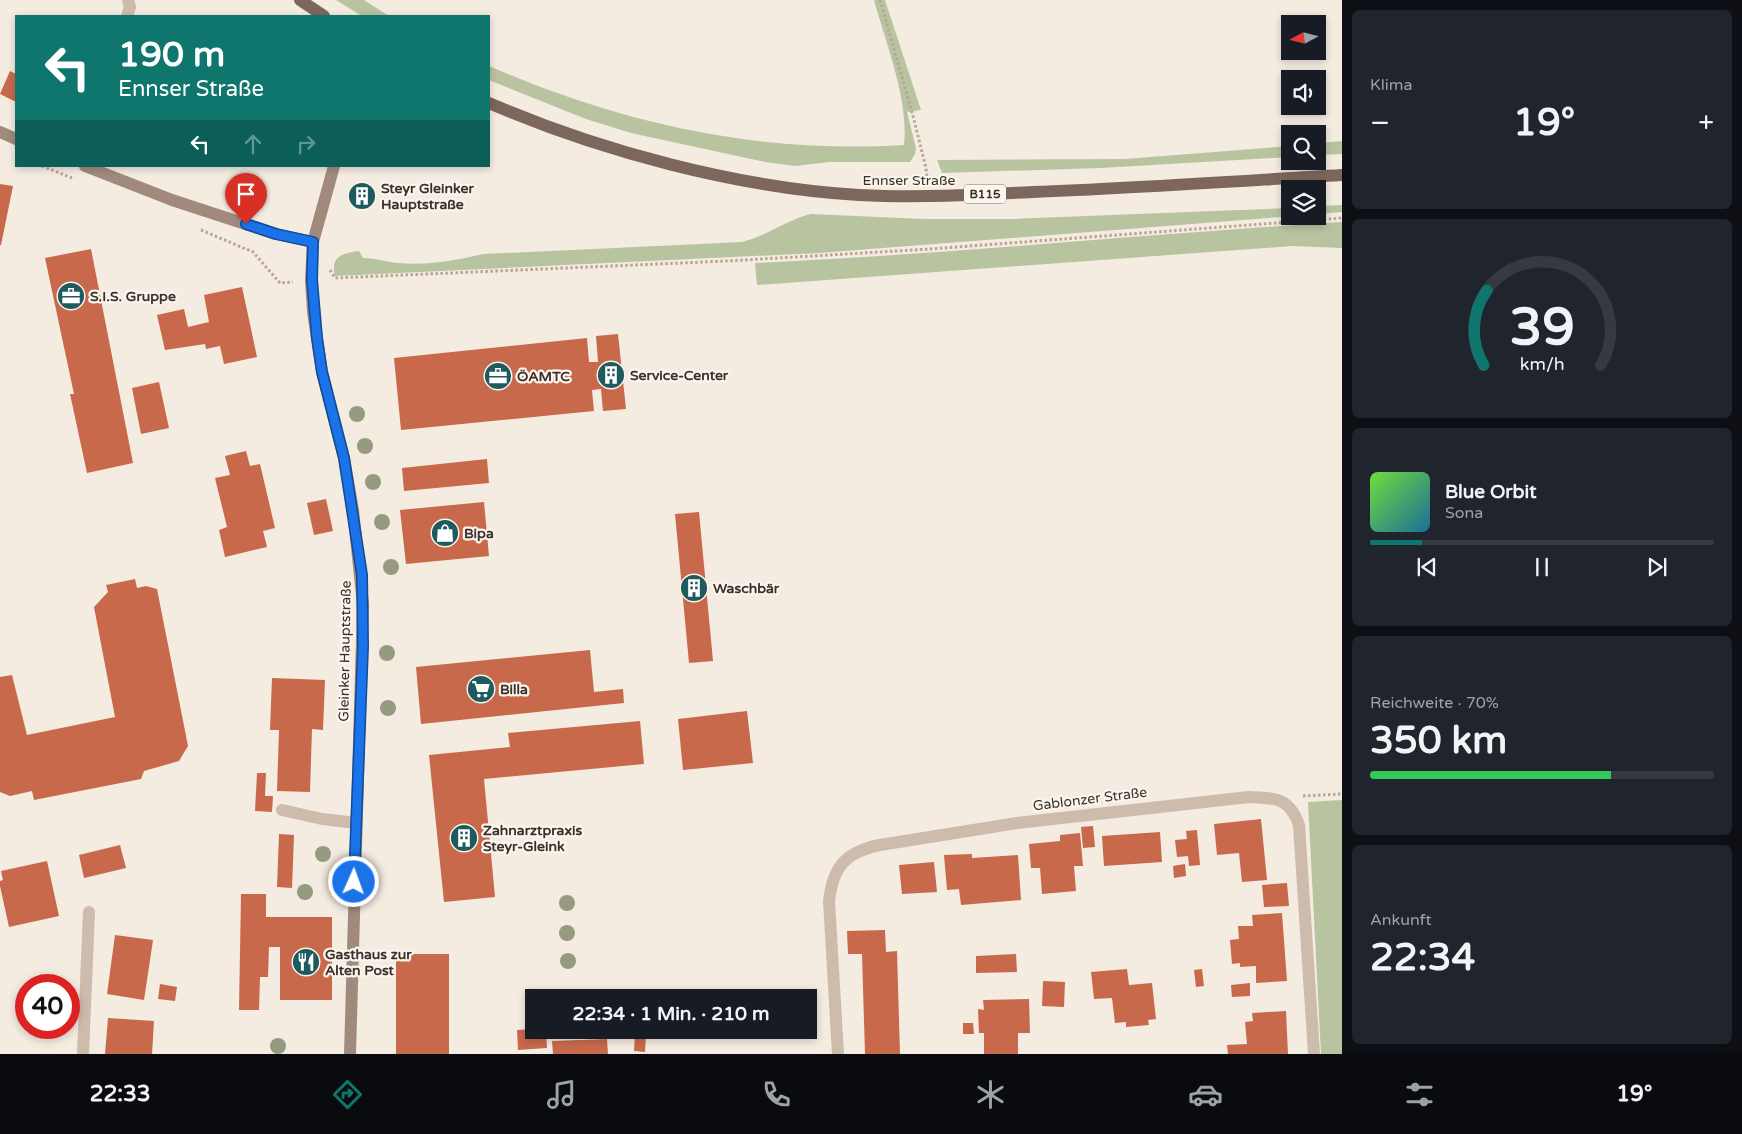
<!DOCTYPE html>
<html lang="de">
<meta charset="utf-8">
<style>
body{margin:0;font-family:"Varela Round",sans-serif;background:#20242c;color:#f1f3f6;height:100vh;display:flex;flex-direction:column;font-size:19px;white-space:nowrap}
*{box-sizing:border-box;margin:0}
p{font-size:16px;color:#9ea1a6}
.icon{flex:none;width:28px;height:28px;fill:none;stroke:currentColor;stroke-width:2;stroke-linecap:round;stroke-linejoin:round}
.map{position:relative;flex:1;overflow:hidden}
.drawer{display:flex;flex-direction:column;gap:10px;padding:10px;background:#0d0f14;width:400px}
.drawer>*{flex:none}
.guide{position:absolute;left:15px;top:15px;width:475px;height:152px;border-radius:0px;box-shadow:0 2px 8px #0003;background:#0f766e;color:#fff;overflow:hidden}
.needle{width:32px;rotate:263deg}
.tools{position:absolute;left:1281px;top:15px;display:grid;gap:10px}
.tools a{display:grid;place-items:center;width:45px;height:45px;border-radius:0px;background:#171b24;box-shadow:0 2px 8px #0003;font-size:25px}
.speed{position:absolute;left:15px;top:974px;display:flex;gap:10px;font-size:25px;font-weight:700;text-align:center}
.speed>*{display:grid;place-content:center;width:65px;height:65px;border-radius:50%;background:#171b24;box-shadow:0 2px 8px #0003;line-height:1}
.speed .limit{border:8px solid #d22;background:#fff;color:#111}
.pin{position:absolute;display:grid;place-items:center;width:42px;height:42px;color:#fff;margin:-51px -21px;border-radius:50% 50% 50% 0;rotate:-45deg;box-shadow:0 0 5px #0007}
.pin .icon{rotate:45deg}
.me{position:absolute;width:55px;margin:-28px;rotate:2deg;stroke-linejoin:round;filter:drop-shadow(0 0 4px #0008)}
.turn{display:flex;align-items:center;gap:18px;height:105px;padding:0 20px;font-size:22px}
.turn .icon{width:65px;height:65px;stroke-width:2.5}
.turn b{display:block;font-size:35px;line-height:42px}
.lanes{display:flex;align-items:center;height:48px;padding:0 20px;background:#0003;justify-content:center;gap:25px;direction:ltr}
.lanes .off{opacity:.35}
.big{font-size:38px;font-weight:700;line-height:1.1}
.drawer .widget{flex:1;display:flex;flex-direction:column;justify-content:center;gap:8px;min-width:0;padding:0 18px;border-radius:8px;background:#20242c}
.drawer .dial{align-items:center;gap:0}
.dial svg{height:130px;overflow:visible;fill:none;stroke:#363941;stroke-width:7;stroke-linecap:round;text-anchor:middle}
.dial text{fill:#f1f3f6;stroke:none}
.song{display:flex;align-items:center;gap:15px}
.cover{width:60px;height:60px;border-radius:8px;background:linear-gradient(135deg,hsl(100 70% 55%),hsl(200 70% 35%))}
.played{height:5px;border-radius:2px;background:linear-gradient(90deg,#0f766e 15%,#363941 15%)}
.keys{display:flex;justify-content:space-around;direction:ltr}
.heat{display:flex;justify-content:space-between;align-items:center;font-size:28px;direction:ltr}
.charge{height:8px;border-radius:4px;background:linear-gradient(90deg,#34c759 70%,#363941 0)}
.trip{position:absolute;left:525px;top:989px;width:292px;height:50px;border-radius:0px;background:#171b24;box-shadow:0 2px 8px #0003;font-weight:700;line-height:50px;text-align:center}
.dock{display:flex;height:80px;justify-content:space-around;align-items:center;background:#090b0e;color:#9ea1a6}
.dock .icon{width:35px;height:35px}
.dock .selected{color:#0f766e}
.dock b{font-size:22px;color:#f1f3f6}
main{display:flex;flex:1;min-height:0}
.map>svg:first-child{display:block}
.green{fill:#b8c4a0}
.building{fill:#c8694b}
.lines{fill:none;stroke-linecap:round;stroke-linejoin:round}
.path{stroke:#b9a596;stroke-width:3;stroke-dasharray:2.5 2.5;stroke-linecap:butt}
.lane{stroke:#cdbbac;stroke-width:12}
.street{stroke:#cdbbac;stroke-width:12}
.secondary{stroke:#a18a7d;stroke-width:12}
.primary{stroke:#7d675c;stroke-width:12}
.tree{fill:#969b7f}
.route-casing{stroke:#114b97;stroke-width:12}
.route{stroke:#1a73e8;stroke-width:9}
.labels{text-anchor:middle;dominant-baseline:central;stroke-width:4.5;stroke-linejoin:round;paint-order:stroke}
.shield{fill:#fbf5ee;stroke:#756b66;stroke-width:1}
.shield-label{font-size:12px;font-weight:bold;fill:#3b302b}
.street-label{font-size:14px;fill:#3b302b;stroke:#fbf5ee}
.poi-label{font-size:14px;font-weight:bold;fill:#3b302b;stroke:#fbf5ee;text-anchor:start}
</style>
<main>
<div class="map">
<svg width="1342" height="1054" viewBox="0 0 1342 1054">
<rect width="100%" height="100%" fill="#f4ebe1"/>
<path class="green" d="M336,0H364L389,16H362Z
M874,0H885L921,110L907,112L916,148L915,154L910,162H829L795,166L765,162L631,133L586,119L489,80V66C622,124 759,154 904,145C909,100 886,44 874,0Z
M1342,141V154L1318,155V143Z
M1290,146V157L1101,168L942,173L937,160L1125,159Z
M1342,205V212L1318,214V206Z
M1290,208V216H1294L819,253L335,276C330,256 343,253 359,251L363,258C375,258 386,262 398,263C426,266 457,260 484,254L742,242C767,236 786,220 811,214L924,219H1010Z
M1342,222V248L1293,246L757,285L755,263C951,254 1146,234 1342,222Z
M1342,800V1054H1321L1308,802Z"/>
<path class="building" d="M10,71L16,74V102L0,94Z
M0,184L13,186L1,245H0Z
M362,184L369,187L361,207L355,205Z
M91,249L133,463L87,473L70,394H74L45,258Z
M242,287L257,357L224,364L220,346L206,349L205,344L165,350L157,315L184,309L188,327L209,322L204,295Z
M618,334L626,409L603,411L601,389L592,390L594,411L401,430L394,358L587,338L589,362H598L596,336Z
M159,382L169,428L141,434L132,388Z
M246,451L250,466L260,464L275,528L263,531L267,547L225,557L219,530L227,527L215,478L230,475L225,456Z
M487,459L489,483L404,491L402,468Z
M326,499L333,531L314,535L307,503Z
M484,502L489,556L406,564L400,510Z
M699,512L713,661L689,663L675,514Z
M135,579L137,588L146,586L157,589L188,746L179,761L144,771L141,779L34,800L32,791L10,796L0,792V677L12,675L27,735L115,717L94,607L108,592L106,585Z
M590,650L594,692L623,689L624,703L421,724L416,667Z
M272,678L325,680L323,730L312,729L310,792L277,791L279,730H270Z
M747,711L753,763L683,770L678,719Z
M640,721L644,764L484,779L495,897L444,902L429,755L510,747L508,733Z
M257,773H266L265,796H273L272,812L255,811Z
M1261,819L1267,880L1242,882L1239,853L1217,855L1214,824Z
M1093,826L1095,847L1083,848L1081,827Z
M1197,830L1200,865L1189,866L1188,856L1177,857L1175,840L1187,839L1186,831Z
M1160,832L1162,862L1104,866L1102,836Z
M1080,833L1083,866H1074L1076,891L1042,894L1040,868H1031L1029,844L1060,841V835Z
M279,834L294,835L292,888L277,887Z
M120,845L126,868L84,878L79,855Z
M972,854V858L1018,855L1021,900L961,905L959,889L947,890L944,855Z
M47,861L59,916L9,927L0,886V881L3,880L1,871Z
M934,862L937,892L902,894L899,865Z
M1185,864L1186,876L1174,878L1173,866Z
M1287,883L1289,906L1264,907L1262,885Z
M241,894H266V917H332V1000H280V947H269L268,977H260L259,1010H239Z
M1282,913L1287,981L1256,983V966L1240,967V963L1232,964L1230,940L1239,939L1238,926H1253L1252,915Z
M885,930L886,952L897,951L900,1054H865L862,954H848L847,931Z
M115,935L153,940L144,1000L107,994Z
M396,954H449V1054H396Z
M1016,954L1017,972L976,973V956Z
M1127,969L1129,985L1152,983L1156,1019L1148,1020L1149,1025L1126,1027V1022L1115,1023L1112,998L1094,999L1091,972Z
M1202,969L1204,986L1196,987L1194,970Z
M1043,981L1065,982L1064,1007L1042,1006Z
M1250,983V996L1232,997L1231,985Z
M160,984L177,987L175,1001L158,999Z
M1029,999L1030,1033H1018V1054H984V1033H979L978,1009L984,1010L983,1000Z
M1286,1011L1288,1054H1228L1227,1045L1247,1044L1245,1022L1253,1021L1252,1013Z
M108,1018L154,1021L152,1054H105Z
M963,1023H973L974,1034H963Z
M42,1028H61V1036H42Z
M534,1029L546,1030L547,1048L518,1050L517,1030Z
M635,1033L646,1034L645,1052L634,1051Z
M607,1039L608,1054H553L552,1041Z"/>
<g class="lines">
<path class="path" d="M880,0L913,116L926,168L927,178
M42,166L72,178
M201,230L253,252L280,283L293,282
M330,270L335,278L727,261L930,249L1342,218
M1303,796L1342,794"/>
<path class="lane" d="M127,16L130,7L128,0
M282,810L322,819L356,823"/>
<path class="street" d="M83,1054L89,912
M838,1054L829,901C833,866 846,852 880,845L1017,823L1249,797C1275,798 1289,797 1299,825L1314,1054"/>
<path class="secondary" d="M0,132L16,139
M85,166L172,200L276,234L313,242
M334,166L313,242L311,280L313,312L322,372L344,458L353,510L363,604L350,1054"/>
<path class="primary" d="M300,0L324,16
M489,103C600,151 738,188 859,195C917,198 975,195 1033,192C1136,188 1239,181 1342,175"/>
</g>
<g class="tree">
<circle cx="357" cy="414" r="8"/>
<circle cx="365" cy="446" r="8"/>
<circle cx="373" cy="482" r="8"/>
<circle cx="382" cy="522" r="8"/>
<circle cx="391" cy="567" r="8"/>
<circle cx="387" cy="653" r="8"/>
<circle cx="388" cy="708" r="8"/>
<circle cx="323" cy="854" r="8"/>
<circle cx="305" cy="892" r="8"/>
<circle cx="567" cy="903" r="8"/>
<circle cx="567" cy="933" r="8"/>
<circle cx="568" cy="961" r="8"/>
<circle cx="278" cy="1046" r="8"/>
</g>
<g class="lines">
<defs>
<path id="route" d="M246,224L276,234L313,242L312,280L317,338L322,372L344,458L362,575L363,646L354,882"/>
</defs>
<use href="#route" class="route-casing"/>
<use href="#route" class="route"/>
</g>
<defs>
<symbol id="building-disc" viewBox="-11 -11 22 22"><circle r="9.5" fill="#1f5a5e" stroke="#fbf5ee"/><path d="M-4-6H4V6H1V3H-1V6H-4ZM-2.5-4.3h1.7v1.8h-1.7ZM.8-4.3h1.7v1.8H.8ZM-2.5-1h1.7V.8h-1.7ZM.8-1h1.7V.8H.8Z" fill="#fff"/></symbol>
<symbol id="office-disc" viewBox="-11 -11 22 22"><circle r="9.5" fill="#1f5a5e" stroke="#fbf5ee"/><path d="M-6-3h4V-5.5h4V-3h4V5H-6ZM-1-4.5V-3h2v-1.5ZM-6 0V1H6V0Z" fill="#fff"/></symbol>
<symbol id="shop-disc" viewBox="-11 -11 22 22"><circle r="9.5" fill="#1f5a5e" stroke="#fbf5ee"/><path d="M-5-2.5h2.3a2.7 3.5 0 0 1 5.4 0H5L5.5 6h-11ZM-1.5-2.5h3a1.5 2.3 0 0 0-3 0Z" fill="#fff"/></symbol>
<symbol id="supermarket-disc" viewBox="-11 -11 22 22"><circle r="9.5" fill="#1f5a5e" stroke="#fbf5ee"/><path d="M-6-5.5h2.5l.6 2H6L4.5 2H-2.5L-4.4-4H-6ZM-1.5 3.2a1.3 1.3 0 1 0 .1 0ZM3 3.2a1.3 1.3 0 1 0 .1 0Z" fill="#fff"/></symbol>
<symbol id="restaurant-disc" viewBox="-11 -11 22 22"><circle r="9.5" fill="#1f5a5e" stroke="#fbf5ee"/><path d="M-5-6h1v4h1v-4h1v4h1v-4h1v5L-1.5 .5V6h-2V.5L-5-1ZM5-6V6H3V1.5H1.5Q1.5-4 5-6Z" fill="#fff"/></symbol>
</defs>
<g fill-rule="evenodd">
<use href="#building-disc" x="346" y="180" width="32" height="32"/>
<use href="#office-disc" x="55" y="280" width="32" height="32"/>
<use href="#building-disc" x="595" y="359" width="32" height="32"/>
<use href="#office-disc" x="482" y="360" width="32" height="32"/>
<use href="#shop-disc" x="429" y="517" width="32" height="32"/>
<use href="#building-disc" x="678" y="572" width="32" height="32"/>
<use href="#supermarket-disc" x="465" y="673" width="32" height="32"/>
<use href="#building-disc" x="448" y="822" width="32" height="32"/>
<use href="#restaurant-disc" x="290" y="946" width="32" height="32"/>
</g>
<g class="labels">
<rect class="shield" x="964" y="184.5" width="42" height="19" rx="4"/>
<g class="shield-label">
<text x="985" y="194">B115</text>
</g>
<g class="street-label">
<text x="909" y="180">Ennser Straße</text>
<text transform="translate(345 651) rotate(-89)">Gleinker Hauptstraße</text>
<text transform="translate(1090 799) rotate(-7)">Gablonzer Straße</text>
</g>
<g class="poi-label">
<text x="381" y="188">Steyr Gleinker<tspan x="381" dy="16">Hauptstraße</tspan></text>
<text x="90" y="296">S.I.S. Gruppe</text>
<text x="630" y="375">Service-Center</text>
<text x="517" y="376">ÖAMTC</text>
<text x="464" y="533">Bipa</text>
<text x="713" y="588">Waschbär</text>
<text x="500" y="689">Billa</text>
<text x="483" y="830">Zahnarztpraxis<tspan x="483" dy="16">Steyr-Gleink</tspan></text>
<text x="325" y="954">Gasthaus zur<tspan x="325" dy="16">Alten Post</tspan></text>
</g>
</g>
</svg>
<div class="tools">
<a><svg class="needle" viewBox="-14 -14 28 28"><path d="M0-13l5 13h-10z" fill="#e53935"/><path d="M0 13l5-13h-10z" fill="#9ea1a6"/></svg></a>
<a><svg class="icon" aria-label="sound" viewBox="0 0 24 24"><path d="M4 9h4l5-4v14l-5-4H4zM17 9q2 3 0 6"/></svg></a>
<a><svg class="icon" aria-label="search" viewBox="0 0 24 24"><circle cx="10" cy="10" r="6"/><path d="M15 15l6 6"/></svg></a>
<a><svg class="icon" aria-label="layers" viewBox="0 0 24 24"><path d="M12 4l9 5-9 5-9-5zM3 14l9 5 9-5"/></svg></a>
</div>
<div class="speed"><div class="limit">40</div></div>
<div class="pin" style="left:246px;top:224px;background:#d93025"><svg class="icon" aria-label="arrive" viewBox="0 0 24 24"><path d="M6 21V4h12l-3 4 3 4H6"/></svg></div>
<svg class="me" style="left:354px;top:882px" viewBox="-20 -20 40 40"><circle r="17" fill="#1a73e8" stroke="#fff" stroke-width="3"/><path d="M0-11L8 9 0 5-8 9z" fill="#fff"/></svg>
<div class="trip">22:34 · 1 Min. · 210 m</div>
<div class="guide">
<div class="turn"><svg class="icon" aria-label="left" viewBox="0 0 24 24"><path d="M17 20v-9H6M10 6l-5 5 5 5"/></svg><div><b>190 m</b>Ennser Straße</div></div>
<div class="lanes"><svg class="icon" aria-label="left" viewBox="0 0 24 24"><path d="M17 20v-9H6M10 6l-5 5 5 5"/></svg><svg class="icon off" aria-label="ahead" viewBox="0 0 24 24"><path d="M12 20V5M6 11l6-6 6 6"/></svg><svg class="icon off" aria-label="right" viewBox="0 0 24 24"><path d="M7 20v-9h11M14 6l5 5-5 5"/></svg></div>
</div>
</div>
<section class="drawer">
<div class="widget"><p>Klima</p>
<div class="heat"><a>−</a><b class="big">19°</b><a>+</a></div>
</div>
<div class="widget dial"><svg viewBox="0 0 100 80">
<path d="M14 69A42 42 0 1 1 86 69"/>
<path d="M14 69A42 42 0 0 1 16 23" stroke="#0f766e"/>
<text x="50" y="56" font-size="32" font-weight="700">39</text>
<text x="50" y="72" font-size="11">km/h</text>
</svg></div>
<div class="widget">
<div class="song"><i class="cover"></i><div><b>Blue Orbit</b><p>Sona</p></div></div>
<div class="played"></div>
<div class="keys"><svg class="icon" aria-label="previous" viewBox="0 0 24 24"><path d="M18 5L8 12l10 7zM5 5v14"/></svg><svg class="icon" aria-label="pause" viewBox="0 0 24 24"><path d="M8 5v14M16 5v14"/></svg><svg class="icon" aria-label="next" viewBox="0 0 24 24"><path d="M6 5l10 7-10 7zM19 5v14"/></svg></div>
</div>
<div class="widget"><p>Reichweite · 70%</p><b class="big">350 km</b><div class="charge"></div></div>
<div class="widget"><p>Ankunft</p><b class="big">22:34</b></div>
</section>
</main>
<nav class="dock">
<b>22:33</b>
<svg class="icon selected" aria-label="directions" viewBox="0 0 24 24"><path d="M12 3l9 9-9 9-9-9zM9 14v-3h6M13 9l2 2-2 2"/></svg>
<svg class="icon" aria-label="music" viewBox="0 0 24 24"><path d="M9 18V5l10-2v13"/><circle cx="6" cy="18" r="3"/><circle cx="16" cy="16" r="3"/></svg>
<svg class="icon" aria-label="phone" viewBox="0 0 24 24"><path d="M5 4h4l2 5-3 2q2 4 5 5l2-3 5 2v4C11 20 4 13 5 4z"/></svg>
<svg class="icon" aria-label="climate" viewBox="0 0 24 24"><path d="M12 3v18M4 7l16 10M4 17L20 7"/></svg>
<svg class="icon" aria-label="car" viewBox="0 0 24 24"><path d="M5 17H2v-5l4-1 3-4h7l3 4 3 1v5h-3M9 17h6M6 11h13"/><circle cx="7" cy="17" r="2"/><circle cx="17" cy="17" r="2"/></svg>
<svg class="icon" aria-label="filters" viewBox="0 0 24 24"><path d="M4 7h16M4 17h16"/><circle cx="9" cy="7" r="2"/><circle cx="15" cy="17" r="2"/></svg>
<b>19°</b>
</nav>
